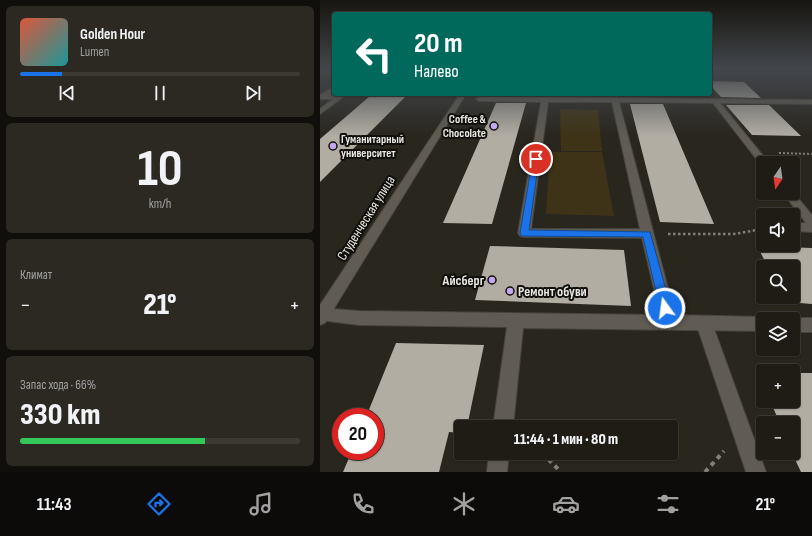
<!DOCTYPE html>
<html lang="ru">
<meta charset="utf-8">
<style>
body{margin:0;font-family:"Sofia Sans Condensed",sans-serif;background:#2c2923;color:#f1f3f6;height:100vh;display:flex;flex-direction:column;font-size:15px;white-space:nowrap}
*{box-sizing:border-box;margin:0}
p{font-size:13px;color:#a1a1a1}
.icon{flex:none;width:22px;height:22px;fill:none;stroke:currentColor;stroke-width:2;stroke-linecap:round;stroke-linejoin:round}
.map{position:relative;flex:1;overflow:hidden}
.side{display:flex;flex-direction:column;gap:6px;padding:6px;background:#110f0c;width:320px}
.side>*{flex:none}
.guide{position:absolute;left:12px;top:12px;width:380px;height:84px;border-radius:4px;box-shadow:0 1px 3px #0004,0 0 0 1px #3c3a35;background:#00695c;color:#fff;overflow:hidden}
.needle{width:26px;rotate:193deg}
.fabs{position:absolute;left:436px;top:156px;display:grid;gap:8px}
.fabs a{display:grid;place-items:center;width:44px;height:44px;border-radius:4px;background:#1f1c16;box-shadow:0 1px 3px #0004,0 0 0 1px #3c3a35;font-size:20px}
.speed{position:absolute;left:12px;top:408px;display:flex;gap:8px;font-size:20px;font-weight:700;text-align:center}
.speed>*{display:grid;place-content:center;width:52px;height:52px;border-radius:50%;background:#1f1c16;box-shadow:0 1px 3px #0004,0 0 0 1px #3c3a35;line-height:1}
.speed .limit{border:6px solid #d22;background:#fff;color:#111}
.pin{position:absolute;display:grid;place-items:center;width:34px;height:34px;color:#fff;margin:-17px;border:2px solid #fff;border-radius:50%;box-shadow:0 1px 4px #0007}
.me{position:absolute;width:44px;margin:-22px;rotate:346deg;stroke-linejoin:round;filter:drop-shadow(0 0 3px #0008)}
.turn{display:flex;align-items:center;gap:14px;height:84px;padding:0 16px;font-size:18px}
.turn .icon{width:52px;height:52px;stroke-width:2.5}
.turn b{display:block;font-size:28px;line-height:34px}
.big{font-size:30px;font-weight:800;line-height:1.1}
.side .widget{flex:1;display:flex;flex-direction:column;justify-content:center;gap:6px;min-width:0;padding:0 14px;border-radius:6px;background:#2c2923}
.side .dial{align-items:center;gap:0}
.dial b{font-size:52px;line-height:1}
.song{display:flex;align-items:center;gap:12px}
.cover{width:48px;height:48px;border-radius:6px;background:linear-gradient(135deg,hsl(10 70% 55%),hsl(180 70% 35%))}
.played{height:4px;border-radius:2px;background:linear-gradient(90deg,#1a73e8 15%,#3c3a35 15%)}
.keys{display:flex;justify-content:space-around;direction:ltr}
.heat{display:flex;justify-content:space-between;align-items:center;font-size:22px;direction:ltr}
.charge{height:6px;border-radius:3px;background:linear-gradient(90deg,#34c759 66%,#3c3a35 0)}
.trip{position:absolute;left:134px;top:420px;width:224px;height:40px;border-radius:4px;background:#1f1c16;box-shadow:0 1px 3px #0004,0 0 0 1px #3c3a35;font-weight:800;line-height:40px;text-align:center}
.tab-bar{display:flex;height:64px;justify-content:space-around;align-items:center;background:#0c0b09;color:#a1a1a1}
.tab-bar .icon{width:28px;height:28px}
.tab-bar .selected{color:#1a73e8}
.tab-bar b{font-size:18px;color:#f1f3f6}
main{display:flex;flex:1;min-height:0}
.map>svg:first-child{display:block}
.green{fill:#3e3316}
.building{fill:#b1ada3}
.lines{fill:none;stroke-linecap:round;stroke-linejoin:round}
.lane-casing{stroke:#45433c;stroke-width:2}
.street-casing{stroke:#45433c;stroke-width:2}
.path-far2{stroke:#817f78;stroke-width:2;stroke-dasharray:2 2;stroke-linecap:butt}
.path-far1{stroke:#817f78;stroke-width:2.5;stroke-dasharray:2.5 2.5;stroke-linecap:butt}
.path{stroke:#817f78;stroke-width:4;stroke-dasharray:4.5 4.5;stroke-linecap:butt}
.lane{fill:#605c53;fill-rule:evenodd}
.street{fill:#605c53;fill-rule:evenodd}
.route{fill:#1a73e8;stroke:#114b97}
.poi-dot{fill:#c2a8f2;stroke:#100f0b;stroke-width:1.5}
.labels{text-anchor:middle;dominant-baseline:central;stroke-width:4;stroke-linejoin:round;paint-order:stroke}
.far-poi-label{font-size:12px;font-weight:bold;fill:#e9e7e2;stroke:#100f0b;text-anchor:end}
.street-label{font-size:14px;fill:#e9e7e2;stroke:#100f0b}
.poi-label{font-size:14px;font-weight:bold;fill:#e9e7e2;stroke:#100f0b;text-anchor:end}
</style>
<main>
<section class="side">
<div class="widget">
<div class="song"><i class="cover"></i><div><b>Golden Hour</b><p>Lumen</p></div></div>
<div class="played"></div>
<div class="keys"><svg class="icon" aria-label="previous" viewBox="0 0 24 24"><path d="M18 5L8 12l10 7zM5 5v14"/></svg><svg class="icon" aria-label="pause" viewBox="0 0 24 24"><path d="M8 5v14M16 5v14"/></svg><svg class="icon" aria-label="next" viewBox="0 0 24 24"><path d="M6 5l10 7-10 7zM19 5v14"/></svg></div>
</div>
<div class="widget dial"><b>10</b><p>km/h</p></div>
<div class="widget"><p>Климат</p>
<div class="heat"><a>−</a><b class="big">21°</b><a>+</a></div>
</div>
<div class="widget"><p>Запас хода · 66%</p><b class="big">330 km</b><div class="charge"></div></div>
</section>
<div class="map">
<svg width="492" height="472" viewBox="0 0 492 472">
<rect width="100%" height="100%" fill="#29261e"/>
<path class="green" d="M240,109L278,110L282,151H241Z
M230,152H282L294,216L226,214Z"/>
<path class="building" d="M390,81L424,82L441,98L401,97L390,85Z
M308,94H338L340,97L308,96Z
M50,96L85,97L0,182V139Z
M176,103H206L172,224L123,223Z
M310,104H343L394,224L340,222Z
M406,105H449L481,136L432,135Z
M170,246L304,250L311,306L155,300Z
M437,246L492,248V304L467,302L464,297H473V267H448Z
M76,343L164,345L147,427H141V433L129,432L119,472H23L32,451H55V417H46Z
M473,373H492V472H481L472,453L473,423H460L450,401H473Z"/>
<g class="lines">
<defs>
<path id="lane" d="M0,70H5L0,73Z
M14,87V92L9,95H20L23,97L0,114V109L13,99H0V95Z
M225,97L492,100V104L400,103L449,163H443V166L441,165L393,103L299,102L355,315L443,317L449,319H443V331L203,328L193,427H173L187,327L39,325L0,320V308L39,311L340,315L322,238L204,237L200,236L198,233L221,102L159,101L156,99L159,97ZM228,102H292L320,229H211Z
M473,192L492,215V232L473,231V223H486L463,193Z
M473,318H492V332H473V319H469Z
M169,453H189L187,472H167Z"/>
<path id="street" d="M140,94H146L5,323L0,325V305Z
M384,316L389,318L392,323L446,472H426L376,323L379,318Z"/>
</defs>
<use href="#lane" class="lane-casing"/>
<use href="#street" class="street-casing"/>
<path class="path-far2" d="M459,153L492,154"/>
<path class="path-far1" d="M348,234H414L443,229"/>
<path class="path" d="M222,453L241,472
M385,472L404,451"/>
<use href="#lane" class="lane"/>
<use href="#street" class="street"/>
</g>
<linearGradient id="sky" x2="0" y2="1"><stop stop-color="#171510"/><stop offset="0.51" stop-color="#43474c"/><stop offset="1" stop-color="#43474c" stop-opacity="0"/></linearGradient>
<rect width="492" height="136" fill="url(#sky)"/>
<path class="route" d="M213,157L219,159L209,230L330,232L351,308L349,311L345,313L341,311L340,308L323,237L201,236L200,233Z"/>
<g class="poi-dot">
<circle cx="174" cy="126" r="4"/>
<circle cx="13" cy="146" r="4"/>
<circle cx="172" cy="280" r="4"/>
<circle cx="190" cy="291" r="4"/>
</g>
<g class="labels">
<g class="far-poi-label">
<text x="166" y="119">Coffee &amp;<tspan x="166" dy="14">Chocolate</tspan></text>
<text x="21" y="139" text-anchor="start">Гуманитарный<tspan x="21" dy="14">университет</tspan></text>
</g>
<g class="street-label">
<text transform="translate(46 218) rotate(-58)">Студенческая улица</text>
</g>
<g class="poi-label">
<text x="164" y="280">Айсберг</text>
<text x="198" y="291" text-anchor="start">Ремонт обуви</text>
</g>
</g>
</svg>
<div class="fabs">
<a><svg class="needle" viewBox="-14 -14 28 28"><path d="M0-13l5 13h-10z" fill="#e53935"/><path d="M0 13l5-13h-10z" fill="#a1a1a1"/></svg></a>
<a><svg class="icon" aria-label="sound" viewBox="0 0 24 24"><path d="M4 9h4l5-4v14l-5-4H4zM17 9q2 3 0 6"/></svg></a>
<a><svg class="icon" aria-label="search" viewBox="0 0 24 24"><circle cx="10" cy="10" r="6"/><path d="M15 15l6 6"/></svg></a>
<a><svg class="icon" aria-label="layers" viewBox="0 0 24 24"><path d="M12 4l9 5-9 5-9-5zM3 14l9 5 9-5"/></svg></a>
<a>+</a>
<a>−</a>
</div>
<div class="speed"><div class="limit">20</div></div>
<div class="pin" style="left:216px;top:159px;background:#d93025"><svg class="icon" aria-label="arrive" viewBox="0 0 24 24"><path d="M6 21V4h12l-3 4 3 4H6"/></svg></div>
<svg class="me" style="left:345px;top:308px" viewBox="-20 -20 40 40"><circle r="17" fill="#1a73e8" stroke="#fff" stroke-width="3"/><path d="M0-11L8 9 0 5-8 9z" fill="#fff"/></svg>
<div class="trip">11:44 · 1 мин · 80 m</div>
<div class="guide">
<div class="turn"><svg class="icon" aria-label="left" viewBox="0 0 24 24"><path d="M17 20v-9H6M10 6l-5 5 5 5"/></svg><div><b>20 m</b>Налево</div></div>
</div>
</div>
</main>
<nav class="tab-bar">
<b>11:43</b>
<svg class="icon selected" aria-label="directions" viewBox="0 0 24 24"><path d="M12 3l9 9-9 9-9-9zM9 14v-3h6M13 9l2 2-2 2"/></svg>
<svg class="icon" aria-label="music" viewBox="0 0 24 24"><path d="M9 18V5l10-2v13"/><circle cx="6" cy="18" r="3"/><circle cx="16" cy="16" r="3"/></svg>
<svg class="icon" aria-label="phone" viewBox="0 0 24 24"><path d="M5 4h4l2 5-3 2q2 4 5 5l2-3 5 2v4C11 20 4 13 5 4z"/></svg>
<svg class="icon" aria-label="climate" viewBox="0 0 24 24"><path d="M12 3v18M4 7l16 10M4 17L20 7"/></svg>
<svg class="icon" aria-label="car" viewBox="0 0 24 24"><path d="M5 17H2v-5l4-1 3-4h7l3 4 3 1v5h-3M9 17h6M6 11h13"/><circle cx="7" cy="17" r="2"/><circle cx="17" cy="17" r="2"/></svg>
<svg class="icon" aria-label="filters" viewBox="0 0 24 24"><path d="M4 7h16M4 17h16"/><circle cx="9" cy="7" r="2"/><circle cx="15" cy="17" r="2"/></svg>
<b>21°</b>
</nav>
